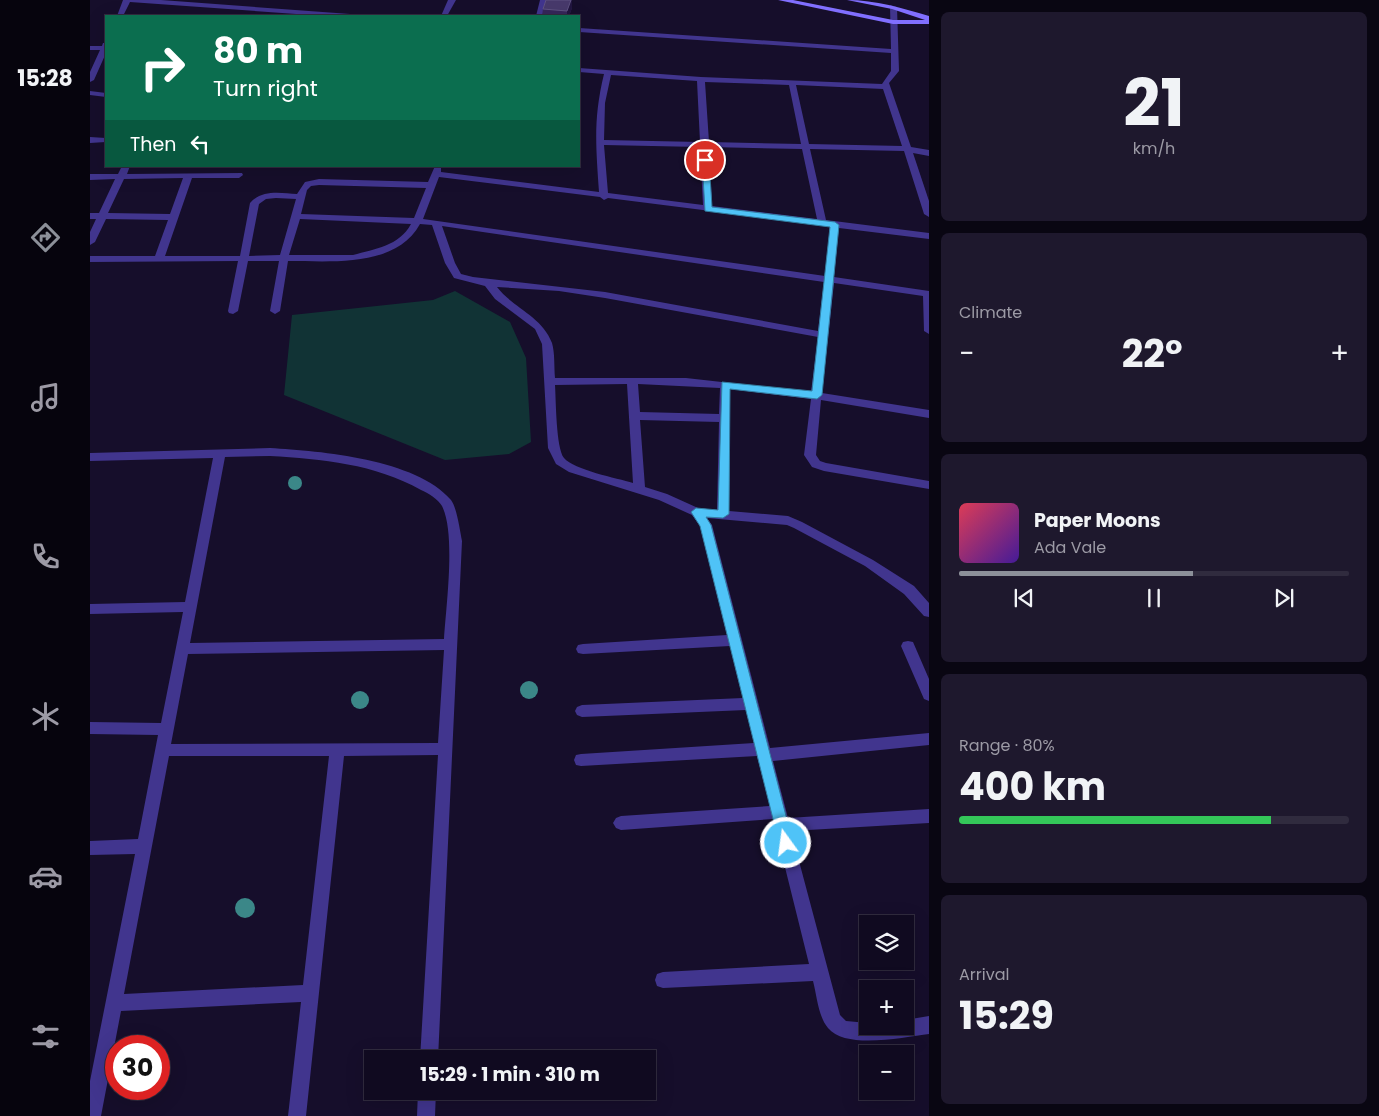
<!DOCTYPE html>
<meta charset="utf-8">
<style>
body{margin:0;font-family:Poppins,sans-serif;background:#1e182d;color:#f1f3f6;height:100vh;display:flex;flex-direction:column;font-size:19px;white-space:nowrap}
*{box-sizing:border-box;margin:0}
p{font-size:16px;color:#9c9aa5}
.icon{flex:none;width:28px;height:28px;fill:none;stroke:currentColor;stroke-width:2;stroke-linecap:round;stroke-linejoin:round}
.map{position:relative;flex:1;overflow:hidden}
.details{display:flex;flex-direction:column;gap:12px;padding:12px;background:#090612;width:450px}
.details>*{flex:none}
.hud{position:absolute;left:15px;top:15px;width:475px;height:152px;border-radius:0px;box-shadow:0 5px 20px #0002,0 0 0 1px #302b3e;background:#0b6e4f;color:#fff;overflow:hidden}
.tools{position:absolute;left:769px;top:915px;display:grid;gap:10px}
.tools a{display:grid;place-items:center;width:55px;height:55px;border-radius:0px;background:#100a20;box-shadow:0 5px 20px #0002,0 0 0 1px #302b3e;font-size:25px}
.speed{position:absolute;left:15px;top:1035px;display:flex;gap:10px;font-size:25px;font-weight:700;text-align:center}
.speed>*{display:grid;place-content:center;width:65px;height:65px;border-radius:50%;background:#100a20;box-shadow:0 5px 20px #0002,0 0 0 1px #302b3e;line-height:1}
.speed .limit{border:8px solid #d22;background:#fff;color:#111}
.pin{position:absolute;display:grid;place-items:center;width:42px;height:42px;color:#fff;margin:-21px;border:2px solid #fff;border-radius:50%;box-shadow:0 1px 5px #0007}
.me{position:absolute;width:55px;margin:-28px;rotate:346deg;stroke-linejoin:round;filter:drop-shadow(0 0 4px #0008)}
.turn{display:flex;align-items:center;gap:18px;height:105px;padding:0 25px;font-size:22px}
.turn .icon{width:65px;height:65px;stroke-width:2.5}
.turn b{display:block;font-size:35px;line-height:42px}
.then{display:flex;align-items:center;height:48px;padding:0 25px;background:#0003;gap:10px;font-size:19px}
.big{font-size:38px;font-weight:700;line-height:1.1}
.details .widget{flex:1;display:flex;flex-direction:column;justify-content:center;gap:8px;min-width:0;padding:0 18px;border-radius:8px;background:#1e182d}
.details .dial{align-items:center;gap:0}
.dial b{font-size:65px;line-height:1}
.song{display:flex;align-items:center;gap:15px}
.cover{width:60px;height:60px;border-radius:8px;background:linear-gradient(135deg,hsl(350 70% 55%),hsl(260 70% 35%))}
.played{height:5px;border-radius:2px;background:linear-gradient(90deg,#8c9099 60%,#302b3e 60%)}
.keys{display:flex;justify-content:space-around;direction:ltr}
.heat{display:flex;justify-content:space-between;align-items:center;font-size:28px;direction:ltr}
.charge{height:8px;border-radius:4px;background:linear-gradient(90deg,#34c759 80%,#302b3e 0)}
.trip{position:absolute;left:274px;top:1050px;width:292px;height:50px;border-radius:0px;background:#100a20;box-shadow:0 5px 20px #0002,0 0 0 1px #302b3e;font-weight:700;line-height:50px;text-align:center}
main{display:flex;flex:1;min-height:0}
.tab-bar{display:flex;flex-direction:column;width:90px;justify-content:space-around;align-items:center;background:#06040d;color:#9c9aa5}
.tab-bar .icon{width:35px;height:35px}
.tab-bar .active{color:#8c9099}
.tab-bar b{font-size:22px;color:#f1f3f6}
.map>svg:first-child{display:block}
.green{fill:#113335}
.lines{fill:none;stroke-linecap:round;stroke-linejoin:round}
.street{fill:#41358e;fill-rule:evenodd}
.secondary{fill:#816fff;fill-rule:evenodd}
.tree{fill:#3b8788}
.wall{fill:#352659}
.shaded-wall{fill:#21153f}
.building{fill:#47396b;stroke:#5f5282}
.route{fill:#4fc3f7;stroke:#337fa1}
</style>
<main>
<nav class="tab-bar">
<b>15:28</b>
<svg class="icon active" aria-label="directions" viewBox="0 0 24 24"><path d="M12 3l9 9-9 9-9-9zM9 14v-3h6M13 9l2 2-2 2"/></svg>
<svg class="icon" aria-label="music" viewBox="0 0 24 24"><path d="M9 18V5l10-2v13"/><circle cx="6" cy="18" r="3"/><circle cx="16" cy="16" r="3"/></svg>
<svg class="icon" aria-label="phone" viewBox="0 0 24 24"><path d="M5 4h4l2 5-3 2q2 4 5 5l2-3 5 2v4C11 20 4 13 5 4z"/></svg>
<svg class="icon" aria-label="climate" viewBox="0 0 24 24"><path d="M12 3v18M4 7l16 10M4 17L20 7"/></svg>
<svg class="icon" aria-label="car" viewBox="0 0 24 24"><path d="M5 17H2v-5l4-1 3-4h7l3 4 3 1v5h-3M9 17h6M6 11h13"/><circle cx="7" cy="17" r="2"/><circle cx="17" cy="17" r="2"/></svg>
<svg class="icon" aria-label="filters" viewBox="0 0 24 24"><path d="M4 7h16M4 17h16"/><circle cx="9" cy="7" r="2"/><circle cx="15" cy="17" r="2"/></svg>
</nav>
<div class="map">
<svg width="839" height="1116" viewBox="0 0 839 1116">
<rect width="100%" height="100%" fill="#160e2b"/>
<path class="green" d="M365,291L420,322L436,358L441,442L419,454L355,460L194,395L202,315L343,300Z"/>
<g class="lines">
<path class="street" d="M33,0H71L260,14L264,16H234L40,2L33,16H27Z
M358,0H366L357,16H351Z
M450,0H458L452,16H446Z
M800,5L807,7L809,71L799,83L821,147L839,150V156L823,153L839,201V217L834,214L814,151L720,149L736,220L839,233V239L749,228L744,277L839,291V334L834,331L833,296L744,283L732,393L839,410V418L731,400L726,455L730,461L736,463L839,481V489L734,471L722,467L714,455L721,399L640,389L639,511L698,516L712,522L783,560L824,586L839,603V617L834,616L814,594L775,566L704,528L697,525L617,518L622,525L680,748L839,733V745L683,761L698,818L839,809V823L701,831L750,1015L756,1021L778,1023V1026H815V1020L839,1016V1034C814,1037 756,1050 738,1028C728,1016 727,996 723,981L573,988L567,986L565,980L567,974L573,972L719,964L683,819L531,830L526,828L523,823L526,818L531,816L680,806L667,756L491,766L486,765L484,760L486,755L491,754L664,743L656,710L492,717L487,715L485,711L487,707L492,705L653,698L640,646L493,654L488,653L486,649L488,645L493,644L637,635L610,526L602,515L569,500L479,472L466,464L458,448L452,344L445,329L405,299L395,286L364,278L355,263L342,225L330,224C306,268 241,261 198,261L190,311L185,314L180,311L189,261H158L148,311L143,314L139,313L138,311L148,261L0,262V256H65L78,220L16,219L5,242L0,245V232L6,219H0V213H9L25,179L0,180V174H28L32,166H40L37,174L152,173L153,175L149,178H102L75,256H150L160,203C172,189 191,193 207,194L215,182L229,179L338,182L345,166H351V172L509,192C506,147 503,119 514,74L489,72V68L611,77L792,84L801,71V53L489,32V28L801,49ZM521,75L607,81L610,142L514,140L515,103ZM615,82L699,85L711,144L619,142ZM706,85L793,89L812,146L719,144ZM514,145L610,147L613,205L518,193ZM619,147L712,149L727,219L622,206ZM349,177L510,197L514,200L518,198L740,226L735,276L333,219ZM93,178L80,214L18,213L34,179ZM229,185L336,188L324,218L211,214L217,190L221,186ZM186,198L206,199L190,255L159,256L169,204L176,199ZM210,219L321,224C309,246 285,249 263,255H199ZM352,226L734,282L728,331L515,292L383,277L371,274L365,263ZM407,287L469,291L515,298L728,337L721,392L596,378H465C464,367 465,353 462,343C452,316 423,308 407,287ZM537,384L543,483C527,478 484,470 474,458C466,448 466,400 465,385ZM548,384L630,388L629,414L550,412ZM550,420L629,422L627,510L608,508L577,494L555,487Z
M13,43H16V53L4,80L0,82V72L10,50H0V46H12Z
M0,91L16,93V97L0,95Z
M0,137L16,138V142L0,143Z
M180,448C231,451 326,459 361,500C367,508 370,531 372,541L348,1059H330L348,755L254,756L216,1116H198L211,1002L31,1011L11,1116H0V1081L45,854L0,855V841L48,839L68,735L0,734V722L71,723L93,612L0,614V604L95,602L123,458L0,461V453ZM180,456C232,459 285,464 331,490C338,493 348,499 352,506C366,534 356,606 354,639L100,643L135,457ZM354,650L348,743L81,744L98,654ZM79,756H239L213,985L34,994Z
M818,641L823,642L839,679V701L834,699L811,646L813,642Z
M328,1091H346L345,1116H327Z"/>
<path class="secondary" d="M688,0H703L803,20H835L802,9L757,0C786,0 812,8 839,16V24H803Z"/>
</g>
<g class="tree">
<circle cx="205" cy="483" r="7"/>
<circle cx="439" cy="690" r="9"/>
<circle cx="270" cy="700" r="9"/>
<circle cx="155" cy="908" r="10"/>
</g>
<path class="wall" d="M482,8L479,16H452L453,9Z"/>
<path class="shaded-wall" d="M481,0H482V8L479,16H477V11Z"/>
<path class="building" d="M456,0H481L477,11L453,9Z"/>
<path class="route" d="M612,158L619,160L622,207L745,222L749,225L732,395L727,399L640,389L639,514L633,518L616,517L621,525L703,843L701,848L696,850L691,848L689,843L610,526L601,512L606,508L628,510L632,382L722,391L740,227L615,211Z"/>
</svg>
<div class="tools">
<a><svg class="icon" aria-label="layers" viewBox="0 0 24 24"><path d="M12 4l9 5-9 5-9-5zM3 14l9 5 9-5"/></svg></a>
<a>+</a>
<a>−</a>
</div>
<div class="speed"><div class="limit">30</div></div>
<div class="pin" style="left:615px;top:160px;background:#d93025"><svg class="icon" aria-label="arrive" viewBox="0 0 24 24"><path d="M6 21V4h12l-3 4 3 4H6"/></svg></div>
<svg class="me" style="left:696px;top:843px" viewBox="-20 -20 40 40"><circle r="17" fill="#4fc3f7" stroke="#fff" stroke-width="3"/><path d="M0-11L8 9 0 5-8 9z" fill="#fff"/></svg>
<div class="trip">15:29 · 1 min · 310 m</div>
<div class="hud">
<div class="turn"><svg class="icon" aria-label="right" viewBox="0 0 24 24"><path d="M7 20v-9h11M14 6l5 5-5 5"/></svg><div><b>80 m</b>Turn right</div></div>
<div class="then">Then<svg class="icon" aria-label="left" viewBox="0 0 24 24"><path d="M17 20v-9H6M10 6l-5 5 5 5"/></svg></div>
</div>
</div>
<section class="details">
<div class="widget dial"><b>21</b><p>km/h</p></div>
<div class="widget"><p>Climate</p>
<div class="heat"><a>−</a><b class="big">22°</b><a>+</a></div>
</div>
<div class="widget">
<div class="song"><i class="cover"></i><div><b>Paper Moons</b><p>Ada Vale</p></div></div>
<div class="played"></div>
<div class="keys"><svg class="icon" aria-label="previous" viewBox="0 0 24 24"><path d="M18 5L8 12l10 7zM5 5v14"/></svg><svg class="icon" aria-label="pause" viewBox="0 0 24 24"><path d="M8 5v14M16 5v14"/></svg><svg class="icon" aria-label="next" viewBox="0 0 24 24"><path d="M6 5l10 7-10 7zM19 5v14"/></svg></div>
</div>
<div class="widget"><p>Range · 80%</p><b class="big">400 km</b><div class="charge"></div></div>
<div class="widget"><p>Arrival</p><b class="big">15:29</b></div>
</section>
</main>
